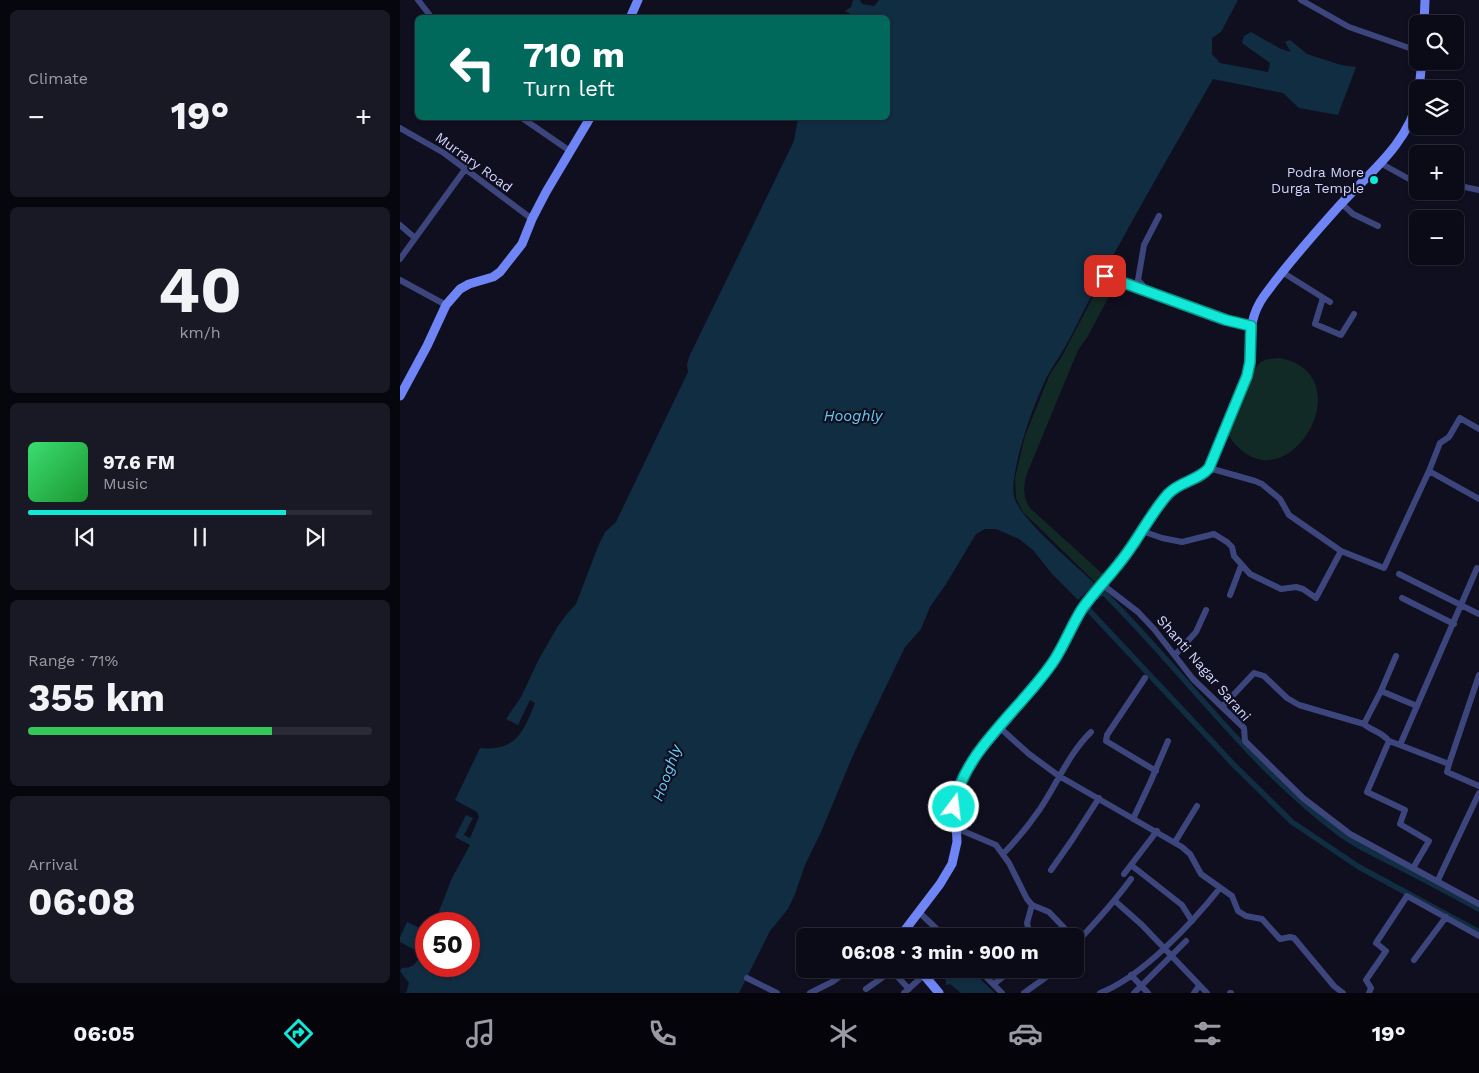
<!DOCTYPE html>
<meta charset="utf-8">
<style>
body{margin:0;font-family:"Work Sans",sans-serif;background:#191925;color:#f1f3f6;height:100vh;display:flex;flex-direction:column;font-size:19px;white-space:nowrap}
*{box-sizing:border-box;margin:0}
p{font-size:16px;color:#9a9ba2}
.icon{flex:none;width:28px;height:28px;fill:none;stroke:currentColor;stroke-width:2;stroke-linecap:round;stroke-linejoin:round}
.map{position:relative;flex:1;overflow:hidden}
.sheet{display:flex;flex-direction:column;gap:10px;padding:10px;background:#06060d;width:400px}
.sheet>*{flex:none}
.guide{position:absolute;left:15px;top:15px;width:475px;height:105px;border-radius:8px;box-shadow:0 1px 4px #0004,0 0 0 1px #2b2b37;background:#00695c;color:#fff;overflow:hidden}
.fabs{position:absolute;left:1009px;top:15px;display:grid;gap:10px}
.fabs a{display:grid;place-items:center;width:55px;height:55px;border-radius:8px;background:#0b0b18;box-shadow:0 1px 4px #0004,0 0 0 1px #2b2b37;font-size:25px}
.speed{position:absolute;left:15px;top:912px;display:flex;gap:10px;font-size:25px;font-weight:700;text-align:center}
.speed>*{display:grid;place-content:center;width:65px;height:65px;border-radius:50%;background:#0b0b18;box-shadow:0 1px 4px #0004,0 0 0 1px #2b2b37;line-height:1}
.speed .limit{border:8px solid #d22;background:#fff;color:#111}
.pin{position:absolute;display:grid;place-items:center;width:42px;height:42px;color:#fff;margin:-21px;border-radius:10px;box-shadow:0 2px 8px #0006}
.me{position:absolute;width:55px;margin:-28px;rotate:15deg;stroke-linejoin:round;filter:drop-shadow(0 0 4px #0008)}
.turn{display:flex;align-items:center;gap:18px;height:105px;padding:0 25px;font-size:22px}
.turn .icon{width:65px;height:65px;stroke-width:2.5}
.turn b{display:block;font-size:35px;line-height:42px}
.big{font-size:38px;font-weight:700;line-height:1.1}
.sheet .widget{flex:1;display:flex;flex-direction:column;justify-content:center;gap:8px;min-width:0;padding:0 18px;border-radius:8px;background:#191925}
.sheet .dial{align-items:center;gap:0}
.dial b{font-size:65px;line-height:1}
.song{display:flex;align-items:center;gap:15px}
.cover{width:60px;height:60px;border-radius:8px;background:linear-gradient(135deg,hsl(140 70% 55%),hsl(130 70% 35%))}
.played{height:5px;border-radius:2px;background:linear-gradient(90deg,#11e8d7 75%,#2b2b37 75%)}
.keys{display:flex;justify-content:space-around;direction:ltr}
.heat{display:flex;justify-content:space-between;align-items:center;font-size:28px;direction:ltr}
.charge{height:8px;border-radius:4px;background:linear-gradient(90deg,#34c759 71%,#2b2b37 0)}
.trip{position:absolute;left:396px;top:928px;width:288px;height:50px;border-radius:8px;background:#0b0b18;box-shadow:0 1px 4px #0004,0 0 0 1px #2b2b37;font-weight:700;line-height:50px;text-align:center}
.tabs{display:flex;height:80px;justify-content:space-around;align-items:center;background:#04040a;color:#9a9ba2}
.tabs .icon{width:35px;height:35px}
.tabs .selected{color:#11e8d7}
.tabs b{font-size:22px;color:#f1f3f6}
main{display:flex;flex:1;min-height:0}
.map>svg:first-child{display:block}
.green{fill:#122a25}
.water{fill:#112d42}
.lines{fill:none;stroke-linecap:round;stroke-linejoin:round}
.canal{stroke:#112d42;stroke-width:5.5}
.street{stroke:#3d467c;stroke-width:6}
.secondary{stroke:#6f84f5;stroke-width:9}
.route-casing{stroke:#0b978c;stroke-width:12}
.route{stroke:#11e8d7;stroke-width:9}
.poi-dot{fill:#11e8d7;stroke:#0f0f20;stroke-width:2}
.labels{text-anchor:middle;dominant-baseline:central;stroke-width:4.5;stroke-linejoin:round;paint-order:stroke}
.street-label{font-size:14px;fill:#d1d4fc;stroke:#0f0f20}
.poi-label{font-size:14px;fill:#d1d4fc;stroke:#0f0f20;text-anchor:end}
.water-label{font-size:15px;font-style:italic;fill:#67ccf4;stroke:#0f0f20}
</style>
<main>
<section class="sheet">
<div class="widget"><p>Climate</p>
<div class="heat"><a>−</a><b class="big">19°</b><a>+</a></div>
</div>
<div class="widget dial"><b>40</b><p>km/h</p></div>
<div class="widget">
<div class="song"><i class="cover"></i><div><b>97.6 FM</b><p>Music</p></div></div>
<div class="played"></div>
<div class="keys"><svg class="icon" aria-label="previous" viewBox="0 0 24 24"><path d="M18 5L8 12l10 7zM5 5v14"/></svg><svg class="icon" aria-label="pause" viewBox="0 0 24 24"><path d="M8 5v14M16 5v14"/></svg><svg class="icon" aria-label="next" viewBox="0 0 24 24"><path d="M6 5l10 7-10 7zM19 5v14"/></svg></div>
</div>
<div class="widget"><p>Range · 71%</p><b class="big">355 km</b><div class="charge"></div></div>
<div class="widget"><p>Arrival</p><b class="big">06:08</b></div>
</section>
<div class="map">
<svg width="1079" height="993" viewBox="0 0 1079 993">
<rect width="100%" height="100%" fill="#0f0f20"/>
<path class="green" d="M703,278L716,283L688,336L678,350L628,471C623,484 622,497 631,509L705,576L697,584L623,512L616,498L615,478L625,436L650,374L661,358Z
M880,358C964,375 890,502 837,446C833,442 828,436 828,430C828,419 852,369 861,362C867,359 874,358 880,358Z"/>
<path class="water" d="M453,0H460L462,4L474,6L479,0H838L821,32L812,38V54L820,63L868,72L870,63L842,43L844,36L851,32L881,49L891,52L885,42L890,40L907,54L941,65L956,67L938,115L899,108L883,93L813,79C764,165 714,250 670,338C664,350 656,361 649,373C636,396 609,471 614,496C619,519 676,565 695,584L678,600L653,575L633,550L619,539L596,529H585L576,534L546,584L530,607L521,629L505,647L454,753L421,832L405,865L395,894L388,909L370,931L339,993H6L9,983L0,971L2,968C11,968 17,965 19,955L15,950L0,942V937L7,922L26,931V966H69V924H34L52,878L70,845L55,837L66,815L73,818L64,835L70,838L79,817L77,812L55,800L80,748C116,752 124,731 135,703L130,700L118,725L106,719L121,697L139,659L158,626L167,614L176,604L199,544L205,532L216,522L288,372L287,365L289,357L394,141L398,118H488V18L456,17L445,11L451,7Z
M533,969H570L595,993H561L550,984L546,985V980L541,977Z"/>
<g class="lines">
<path class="canal" d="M696,597L703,592C783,671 848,765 939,833C955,845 974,854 992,863C1021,878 1050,893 1079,909
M685,606L835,766L892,822L959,867L1079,932"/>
<path class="street" d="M18,0L32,18
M901,0L949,27L1018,51
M122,118L170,151
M0,128L44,153L132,219
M982,164L1018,184
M1055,185L1079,190
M942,204L953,214L978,226
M0,225L15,238
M0,259L66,168
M882,272L930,302
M705,276L826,319L851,327
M0,280L46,305
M747,290L738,280L744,245L759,216
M923,298L915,324L941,335L954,314
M809,468L855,481L862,484L880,499L889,515L941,551
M1029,471L1040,443L1049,437L1060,418L1079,429
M742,531L762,538L782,542L814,534L827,542L832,547L834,556L850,574L881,589L896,587L903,589L916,598L941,551L984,568L1029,471L1079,499
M999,574L1079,614
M703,585L738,612L754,629L793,679L844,728L845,741L903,798L950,834L1079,904
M830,595L841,566
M1002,598L1054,624
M775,655L796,632L806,610
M745,678L707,735L706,741L756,771
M981,691L1017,706
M822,707L854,673L864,676L887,698L899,705L964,724C972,731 982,732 989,741
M964,724L981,691L996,656
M599,727L629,754L659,776L782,847L790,854L801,874L832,896L838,911L846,916L862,919L880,939L890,937L894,938L934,986L943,993
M1000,745L1049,764L1047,772L1079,786
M1049,764L1079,675
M733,819L750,783L768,741
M556,828L596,845L609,863L627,899L632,905L649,912L672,936
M775,842L797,806
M603,854C617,840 629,825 640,809C657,784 669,753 691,732
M731,865L782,905L792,921
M1013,868L1029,841L1000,824L1005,810L967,792L989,741L1000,745L1077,568
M651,870L672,840L699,798
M724,874L757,831
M1038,880L1079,793
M715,901L742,925L807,993
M519,912L544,936
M630,936L627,923L632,905
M675,939L677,942C696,922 714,902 731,879
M1014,960L1046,917
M578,969L602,993
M731,975L748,993
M347,978L377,993
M594,984L613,969
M466,989L490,972L494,973L509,989
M410,993L432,982L450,969
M504,993L524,975
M624,993L656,970
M700,993C742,977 792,923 820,888
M734,993L786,941
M794,993L799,986
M830,993H831
M969,993L971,988L966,980L986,951L976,943L1007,896L1079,936"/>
<path class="secondary" d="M230,18L238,0
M1024,24L1025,0
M1019,89L1022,61
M0,396L27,346L46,305L60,289L69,284L93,277L100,272L122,244L132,219L146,192L190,118
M503,936L505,930L540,884L552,864L557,842L555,802L559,786L574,758L636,686L655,658L681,612L727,553L768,494L778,486L800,476L809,468C818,449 826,428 834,408C839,398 844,387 847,376C854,347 844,324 864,296C887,264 914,234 940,205C969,173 1008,144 1018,99
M519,969L539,993"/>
</g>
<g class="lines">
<defs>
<path id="route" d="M554,807C562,751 625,706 655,659C665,643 672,625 682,609C696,589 713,573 727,553C741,534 752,512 768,494C780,481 798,481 809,468L847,376L850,362L851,326L826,320L705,276"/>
</defs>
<use href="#route" class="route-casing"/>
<use href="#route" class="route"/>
</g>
<circle class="poi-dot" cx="974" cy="180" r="5"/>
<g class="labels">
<g class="street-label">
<text transform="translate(74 162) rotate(36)">Murrary Road</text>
<text transform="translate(804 668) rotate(49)">Shanti Nagar Sarani</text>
</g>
<g class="poi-label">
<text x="964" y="172">Podra More<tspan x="964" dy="16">Durga Temple</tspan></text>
</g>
<g class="water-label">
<text x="453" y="416">Hooghly</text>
<text transform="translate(267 773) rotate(-70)">Hooghly</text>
</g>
</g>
</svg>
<div class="fabs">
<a><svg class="icon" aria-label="search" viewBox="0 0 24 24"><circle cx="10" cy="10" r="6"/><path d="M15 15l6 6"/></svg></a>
<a><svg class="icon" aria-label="layers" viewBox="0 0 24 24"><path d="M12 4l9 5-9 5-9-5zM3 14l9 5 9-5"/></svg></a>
<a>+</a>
<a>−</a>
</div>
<div class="speed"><div class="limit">50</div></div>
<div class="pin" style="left:705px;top:276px;background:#d93025"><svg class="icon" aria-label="arrive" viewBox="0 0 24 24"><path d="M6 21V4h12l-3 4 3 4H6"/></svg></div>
<svg class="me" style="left:554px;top:807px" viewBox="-20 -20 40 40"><circle r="17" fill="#11e8d7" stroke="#fff" stroke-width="3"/><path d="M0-11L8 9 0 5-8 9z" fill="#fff"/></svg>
<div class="trip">06:08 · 3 min · 900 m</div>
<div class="guide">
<div class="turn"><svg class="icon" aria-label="left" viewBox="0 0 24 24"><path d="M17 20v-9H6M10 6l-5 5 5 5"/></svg><div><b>710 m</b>Turn left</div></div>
</div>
</div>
</main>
<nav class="tabs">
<b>06:05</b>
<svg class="icon selected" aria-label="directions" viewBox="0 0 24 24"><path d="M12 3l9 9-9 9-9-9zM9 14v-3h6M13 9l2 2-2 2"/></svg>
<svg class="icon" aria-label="music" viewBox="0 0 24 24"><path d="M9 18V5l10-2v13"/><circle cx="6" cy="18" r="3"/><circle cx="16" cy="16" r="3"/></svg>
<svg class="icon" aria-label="phone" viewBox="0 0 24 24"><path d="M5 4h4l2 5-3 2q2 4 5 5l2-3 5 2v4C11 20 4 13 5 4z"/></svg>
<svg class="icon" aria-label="climate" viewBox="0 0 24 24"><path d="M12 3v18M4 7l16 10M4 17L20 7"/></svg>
<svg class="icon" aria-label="car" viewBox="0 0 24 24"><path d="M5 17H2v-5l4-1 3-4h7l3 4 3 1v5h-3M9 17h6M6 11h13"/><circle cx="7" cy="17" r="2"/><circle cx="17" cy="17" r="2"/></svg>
<svg class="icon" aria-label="filters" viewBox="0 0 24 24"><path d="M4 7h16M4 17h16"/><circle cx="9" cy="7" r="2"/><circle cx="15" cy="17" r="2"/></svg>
<b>19°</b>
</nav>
